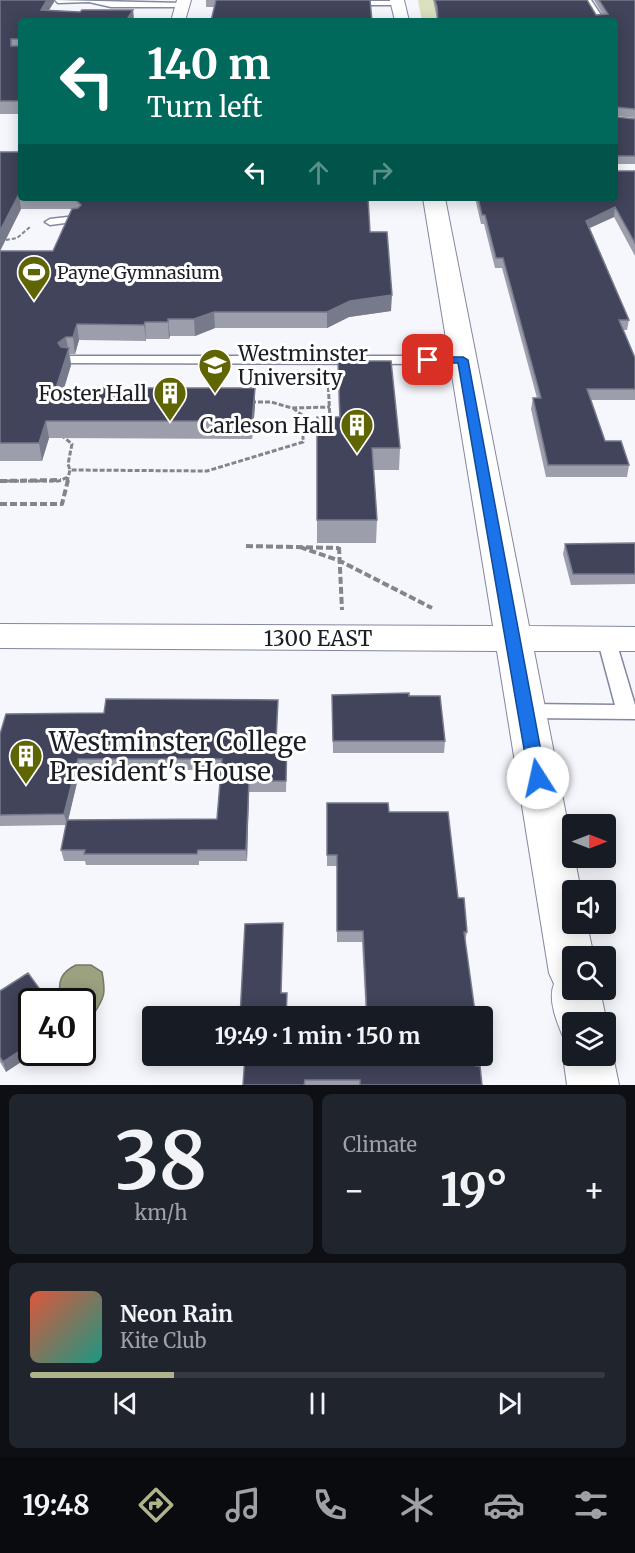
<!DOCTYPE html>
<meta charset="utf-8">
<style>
body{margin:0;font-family:Merriweather,serif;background:#20242c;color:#f1f3f6;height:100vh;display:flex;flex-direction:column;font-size:22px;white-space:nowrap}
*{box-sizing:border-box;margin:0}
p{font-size:20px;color:#9ea1a6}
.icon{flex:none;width:33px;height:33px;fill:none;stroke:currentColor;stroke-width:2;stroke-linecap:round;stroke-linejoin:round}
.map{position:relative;height:1085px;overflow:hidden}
.side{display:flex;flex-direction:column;gap:9px;padding:9px;background:#0d0f14;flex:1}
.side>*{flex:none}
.top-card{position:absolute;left:18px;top:18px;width:600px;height:183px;border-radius:6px;box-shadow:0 3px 15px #0003;background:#00695c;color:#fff;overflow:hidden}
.needle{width:39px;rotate:90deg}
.controls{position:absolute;left:562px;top:814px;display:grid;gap:12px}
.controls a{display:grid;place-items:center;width:54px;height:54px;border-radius:6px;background:#171b24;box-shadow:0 3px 15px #0003;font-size:30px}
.speed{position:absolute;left:18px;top:988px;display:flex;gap:12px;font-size:30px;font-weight:700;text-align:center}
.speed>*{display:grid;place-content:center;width:78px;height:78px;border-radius:50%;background:#171b24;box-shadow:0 3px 15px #0003;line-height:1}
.speed .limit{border:3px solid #111;border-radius:9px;background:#fff;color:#111}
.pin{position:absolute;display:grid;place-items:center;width:51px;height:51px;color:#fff;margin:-26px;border-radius:12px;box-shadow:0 3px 9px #0006}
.me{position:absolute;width:66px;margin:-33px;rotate:350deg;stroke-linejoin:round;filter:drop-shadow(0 0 4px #0008)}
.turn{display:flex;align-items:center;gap:21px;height:126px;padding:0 30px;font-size:27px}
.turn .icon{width:78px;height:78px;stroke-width:2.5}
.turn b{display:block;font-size:42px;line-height:51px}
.lanes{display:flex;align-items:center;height:57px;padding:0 30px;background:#0003;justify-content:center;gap:30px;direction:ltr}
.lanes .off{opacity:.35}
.big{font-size:45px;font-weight:700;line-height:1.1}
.side .tile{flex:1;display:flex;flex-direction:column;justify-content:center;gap:9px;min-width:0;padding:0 21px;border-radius:9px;background:#20242c}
.side .dial{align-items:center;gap:0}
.dial b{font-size:78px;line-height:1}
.song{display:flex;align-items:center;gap:18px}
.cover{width:72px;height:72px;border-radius:9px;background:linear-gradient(135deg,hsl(10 70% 55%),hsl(170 70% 35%))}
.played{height:6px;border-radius:3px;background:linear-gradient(90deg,#afb389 25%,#363941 25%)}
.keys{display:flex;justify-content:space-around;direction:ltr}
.heat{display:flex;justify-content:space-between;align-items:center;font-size:33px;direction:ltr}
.side .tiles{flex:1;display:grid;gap:9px;grid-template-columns:1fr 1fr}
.tile:last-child{grid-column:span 2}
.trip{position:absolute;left:142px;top:1006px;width:351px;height:60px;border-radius:6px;background:#171b24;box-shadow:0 3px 15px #0003;font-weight:700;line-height:60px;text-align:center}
.menu{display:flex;height:96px;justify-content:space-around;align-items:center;background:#090b0e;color:#9ea1a6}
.menu .icon{width:42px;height:42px}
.menu .selected{color:#afb389}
.menu b{font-size:27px;color:#f1f3f6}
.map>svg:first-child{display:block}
.green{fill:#dbe0bf}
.water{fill:#9ca180;stroke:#767a65;stroke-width:1.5}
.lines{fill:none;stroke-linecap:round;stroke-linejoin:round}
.lane-casing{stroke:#8387a0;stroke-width:3}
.street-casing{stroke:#8387a0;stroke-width:2}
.secondary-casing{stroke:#8387a0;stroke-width:2}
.path-far2{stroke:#83858d;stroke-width:2;stroke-dasharray:4 2;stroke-linecap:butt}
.path-far1{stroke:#83858d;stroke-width:3;stroke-dasharray:5 2;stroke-linecap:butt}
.path{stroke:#83858d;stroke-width:4;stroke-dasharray:7 3;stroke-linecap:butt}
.lane{fill:#fff;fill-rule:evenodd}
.street{fill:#fff;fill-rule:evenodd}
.secondary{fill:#fff;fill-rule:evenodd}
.wall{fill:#9c9eac;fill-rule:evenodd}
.shaded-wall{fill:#777a8b}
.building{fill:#41445a;stroke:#777a8b;stroke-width:1.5;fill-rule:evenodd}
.route{fill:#1a73e8;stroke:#114b97;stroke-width:1.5}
.labels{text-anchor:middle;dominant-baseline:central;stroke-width:6;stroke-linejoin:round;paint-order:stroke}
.far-poi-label{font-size:18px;fill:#1c1e27;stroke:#fff;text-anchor:start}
.poi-label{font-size:21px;fill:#1c1e27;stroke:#fff;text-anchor:end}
.street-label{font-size:21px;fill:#1c1e27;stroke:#fff}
.near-poi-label{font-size:26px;fill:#1c1e27;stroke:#fff;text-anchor:start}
</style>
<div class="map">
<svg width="635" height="1085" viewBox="0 0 635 1085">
<rect width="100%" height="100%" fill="#f6f7fd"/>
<path class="green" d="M418,0H436L442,21H422Z"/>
<path class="water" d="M76,965H91L102,972C106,993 105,997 93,1015L83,1016L82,1002H68L61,998C57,982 61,972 76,965Z"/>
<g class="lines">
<defs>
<path id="lane" d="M55,0L182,3L186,5L182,7H111L89,2L58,3Z
M583,0H591L605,21H597Z
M346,1H397L401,3L397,5H349Z
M76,216L81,219L80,221L50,225L45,222L50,219Z
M70,356H463L470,360L463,364L65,363L63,360Z
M606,632L612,634L615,638L635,705V719L526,718L519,716L516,711L519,706L526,704L615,705L597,638L600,634Z"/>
<path id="street" d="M177,0H191L185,21H171Z"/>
<path id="secondary" d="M390,0H404L409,21H395Z
M423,198H445L529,626L635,627V651H534L581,891H573V924H587L594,957H573V990H600L607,1023L606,1025V1023H573V1056H606V1039L613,1056L619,1085H567L563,1056L569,1041L564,1039C558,1025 547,1000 554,984L549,973L497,651L0,648V624L493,626Z"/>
</defs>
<use href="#lane" class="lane-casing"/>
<use href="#street" class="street-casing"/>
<use href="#secondary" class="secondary-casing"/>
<path class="path-far2" d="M0,241L17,238L30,227"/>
<path class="path-far1" d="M328,380L330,420
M251,402H271L292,408L330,407
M293,408L316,426
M61,435L72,444L68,464L70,470
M0,481H59L68,477
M67,482L70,470L207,471L303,442V435L316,426H322"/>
<path class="path" d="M0,481L61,480
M0,504H62L68,480
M246,546L339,548
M300,547L340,561L432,608
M339,547L342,610"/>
<use href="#lane" class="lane"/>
<use href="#street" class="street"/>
<use href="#secondary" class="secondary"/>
</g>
<path class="wall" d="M0,0L54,2L49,10L80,12L133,10L134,21H21V114H0Z
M206,0H370L214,7H206Z
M433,0H587L596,15H603L594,0H635V118L616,116V117L635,119V164H615V21H437L436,14Z
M21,146V198H368L370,232L391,311L349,317L327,328H215L195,336H170L169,339H146V341L79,340L75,354H70L71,365L64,388H255V406L252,439L49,438L42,461H0V152H18ZM21,209H76L53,251H0Z
M635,171V256L614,217L590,228L629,320L627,330H623L635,358V400H591L605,441L629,465L627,477H546L531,409L533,398H537L502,268H495L484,224H481L475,198H615Z
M338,361L400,448L399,470H374L377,520L376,543H317V417H339Z
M635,543V584L571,585L563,554L565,544Z
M332,695L409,696L445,741L444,753H333Z
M278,700L277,737H287L286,792H249L247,861H199V865H86L85,861H64L61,850L66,825L0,826V734L104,713ZM80,770H221L217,819L68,820Z
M327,803L389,812L458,898L467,932L465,942L475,1012L474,1017H366L362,942H337V866H327Z
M0,991L6,1072L0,1062Z
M476,1066L482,1085H243Z"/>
<path class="shaded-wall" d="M47,0H54V2L42,21L41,10Z
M133,10L134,21H126Z
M19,194L21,209L0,251V231Z
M615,207L614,217L585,230L586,221Z
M392,295L391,311L349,317L327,328V312L350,301Z
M214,312L215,328L195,336L194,319Z
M168,319L170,336L169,339L168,322Z
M145,322L146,339V341L144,325Z
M77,324L79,340L75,354L73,337Z
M66,337L71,365L59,405L56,388L61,359L58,343Z
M255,388V406L252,439V421Z
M46,421L49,438L42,461L39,443Z
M78,759L80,770L67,825L64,814Z
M249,781V792L247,861L246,850Z
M32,1043V1053H35L6,1072L3,1062Z"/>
<path class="building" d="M0,0H47L41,10L80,12L82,10H133L126,21H21V101H0ZM11,39H21V46H11Z
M216,0H370L372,21H211Z
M435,0H587L596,15L608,14L599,0H635V109L615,107V21H438L437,7Z
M615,109L616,117L635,119V156H615Z
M21,146V194H19L0,231V152H18Z
M615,171H635V243L615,207L586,221L629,320H619L635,358V389H587L605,441H621L629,465H548L533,398H541L503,258H496L485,215H482L478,198H615Z
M77,198H368L370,232H387L392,295L350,301L327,312H214L194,319H168V322H145L144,325L77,324L73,337H66L58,343L61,347L69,348L56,388H255L252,421H46L39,443H0V251H53L72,209L78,208L81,205L76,200Z
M338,361H391L400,448H372L377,520H317V417H340Z
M635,543V574H573L565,544Z
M409,693V696H440L445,741H333L332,695Z
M106,699L278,700L276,737H287L286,781H249L246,850H198L197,854H84L85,850H61L67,820L217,819L222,759H78L64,814L0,815V734L6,714L104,713Z
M327,803H388L389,812H448L458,898H464L467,932H464L475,1012H471V1017H367L363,931H337V855H327Z
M283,923L281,993H287L286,1017H240L245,924Z
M28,973L49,1002H32V1043L3,1062L0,1057V991Z
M245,1056H475L476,1066H480L482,1085H360V1080H305L304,1085H243Z"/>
<path class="route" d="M463,357L468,360L546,778L544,783L538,784L532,783L529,778L458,363H428L422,360L428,357Z"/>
<defs>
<symbol id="stadium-pin" viewBox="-11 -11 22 30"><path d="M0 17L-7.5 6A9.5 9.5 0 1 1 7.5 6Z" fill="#5f6503" stroke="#fff"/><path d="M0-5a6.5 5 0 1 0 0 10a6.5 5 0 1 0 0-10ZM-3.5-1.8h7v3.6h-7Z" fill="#fff"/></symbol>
<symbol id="university-pin" viewBox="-11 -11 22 30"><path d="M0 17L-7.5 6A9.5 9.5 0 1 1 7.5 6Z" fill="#5f6503" stroke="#fff"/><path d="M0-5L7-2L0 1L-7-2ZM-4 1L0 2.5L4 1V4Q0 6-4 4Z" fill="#fff"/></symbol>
<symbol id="building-pin" viewBox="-11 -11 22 30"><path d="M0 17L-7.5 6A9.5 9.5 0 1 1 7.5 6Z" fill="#5f6503" stroke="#fff"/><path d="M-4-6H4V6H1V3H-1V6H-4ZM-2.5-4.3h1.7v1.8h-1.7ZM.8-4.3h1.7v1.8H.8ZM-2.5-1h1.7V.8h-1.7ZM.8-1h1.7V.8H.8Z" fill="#fff"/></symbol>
</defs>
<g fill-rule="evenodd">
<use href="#stadium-pin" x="15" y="253" width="38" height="52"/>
<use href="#university-pin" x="196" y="346" width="38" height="52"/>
<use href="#building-pin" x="151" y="374" width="38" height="52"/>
<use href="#building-pin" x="338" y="406" width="38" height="52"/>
<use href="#building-pin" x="7" y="737" width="38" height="52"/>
</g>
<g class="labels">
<g class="far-poi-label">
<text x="57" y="272">Payne Gymnasium</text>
</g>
<g class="poi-label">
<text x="238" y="353" text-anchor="start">Westminster<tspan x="238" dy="24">University</tspan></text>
<text x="147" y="393">Foster Hall</text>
<text x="334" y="425">Carleson Hall</text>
</g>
<g class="street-label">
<text x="318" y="638">1300 EAST</text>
</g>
<g class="near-poi-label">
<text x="49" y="741">Westminster College<tspan x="49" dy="30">President's House</tspan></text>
</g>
</g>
</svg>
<div class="controls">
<a><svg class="needle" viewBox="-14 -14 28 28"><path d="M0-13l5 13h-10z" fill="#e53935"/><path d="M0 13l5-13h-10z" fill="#9ea1a6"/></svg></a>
<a><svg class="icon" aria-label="sound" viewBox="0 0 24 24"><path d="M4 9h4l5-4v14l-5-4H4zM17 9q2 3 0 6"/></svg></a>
<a><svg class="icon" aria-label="search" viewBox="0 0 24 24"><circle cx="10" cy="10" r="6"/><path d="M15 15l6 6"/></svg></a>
<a><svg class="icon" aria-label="layers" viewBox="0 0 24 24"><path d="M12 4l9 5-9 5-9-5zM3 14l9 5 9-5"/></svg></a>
</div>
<div class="speed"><div class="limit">40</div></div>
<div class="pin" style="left:428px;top:360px;background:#d93025"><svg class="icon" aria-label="arrive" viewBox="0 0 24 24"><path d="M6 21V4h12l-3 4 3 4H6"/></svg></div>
<svg class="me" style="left:538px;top:778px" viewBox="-20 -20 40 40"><circle r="19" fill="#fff"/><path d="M0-13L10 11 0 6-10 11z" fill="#1a73e8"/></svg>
<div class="trip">19:49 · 1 min · 150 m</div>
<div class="top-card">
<div class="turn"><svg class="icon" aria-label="left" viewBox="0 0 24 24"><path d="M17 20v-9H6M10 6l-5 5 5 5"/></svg><div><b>140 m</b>Turn left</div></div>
<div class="lanes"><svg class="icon" aria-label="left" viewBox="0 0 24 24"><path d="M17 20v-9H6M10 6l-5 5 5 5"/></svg><svg class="icon off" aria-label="ahead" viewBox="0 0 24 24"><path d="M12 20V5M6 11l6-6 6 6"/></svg><svg class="icon off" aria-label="right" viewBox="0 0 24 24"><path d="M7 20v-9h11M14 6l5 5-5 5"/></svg></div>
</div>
</div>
<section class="side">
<div class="tiles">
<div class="tile dial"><b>38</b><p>km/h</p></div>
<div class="tile"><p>Climate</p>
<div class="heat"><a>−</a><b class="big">19°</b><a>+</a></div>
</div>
<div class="tile">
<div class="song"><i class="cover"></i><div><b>Neon Rain</b><p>Kite Club</p></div></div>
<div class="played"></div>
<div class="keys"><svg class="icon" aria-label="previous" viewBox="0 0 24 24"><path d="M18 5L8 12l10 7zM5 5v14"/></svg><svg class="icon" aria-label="pause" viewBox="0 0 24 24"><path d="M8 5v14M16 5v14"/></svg><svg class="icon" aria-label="next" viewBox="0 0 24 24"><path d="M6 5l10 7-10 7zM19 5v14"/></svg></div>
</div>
</div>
</section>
<nav class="menu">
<b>19:48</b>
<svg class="icon selected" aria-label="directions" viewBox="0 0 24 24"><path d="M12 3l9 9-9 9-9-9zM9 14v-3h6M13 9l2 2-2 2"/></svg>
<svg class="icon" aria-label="music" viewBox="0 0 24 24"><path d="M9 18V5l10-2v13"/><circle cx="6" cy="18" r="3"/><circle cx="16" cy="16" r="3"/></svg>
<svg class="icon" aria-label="phone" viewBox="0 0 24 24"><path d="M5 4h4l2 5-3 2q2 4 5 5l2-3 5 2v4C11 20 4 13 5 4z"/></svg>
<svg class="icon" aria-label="climate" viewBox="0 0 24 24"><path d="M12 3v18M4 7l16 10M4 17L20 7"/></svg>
<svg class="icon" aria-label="car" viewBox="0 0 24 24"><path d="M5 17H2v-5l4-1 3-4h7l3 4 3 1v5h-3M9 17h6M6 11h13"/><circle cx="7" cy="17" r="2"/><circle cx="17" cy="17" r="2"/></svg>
<svg class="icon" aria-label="filters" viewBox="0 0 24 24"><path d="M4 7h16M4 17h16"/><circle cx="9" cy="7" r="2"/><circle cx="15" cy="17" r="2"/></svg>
</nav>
